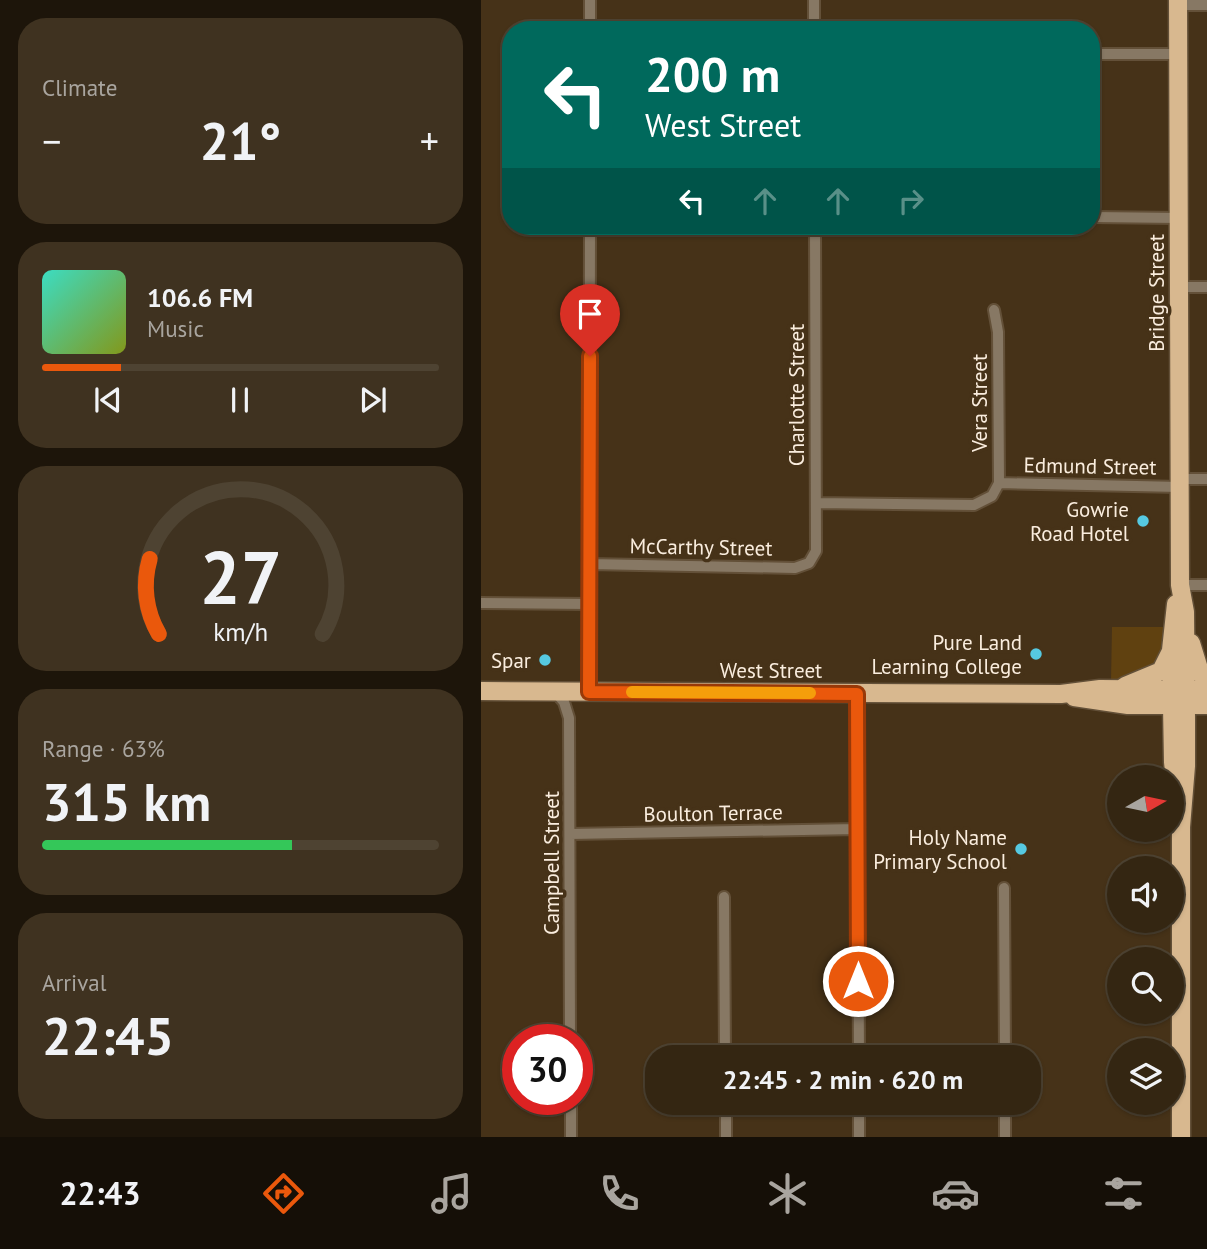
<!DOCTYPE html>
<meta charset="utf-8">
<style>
body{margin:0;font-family:"PT Sans",sans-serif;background:#3f3220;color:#f1f3f6;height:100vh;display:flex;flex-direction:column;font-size:26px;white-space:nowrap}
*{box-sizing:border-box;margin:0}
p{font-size:23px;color:#a9a59f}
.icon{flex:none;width:38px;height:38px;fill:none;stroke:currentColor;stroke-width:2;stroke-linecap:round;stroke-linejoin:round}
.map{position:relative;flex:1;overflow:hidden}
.drawer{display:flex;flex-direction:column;gap:18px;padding:18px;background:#1d150a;width:481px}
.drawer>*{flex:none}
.hud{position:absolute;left:21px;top:21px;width:598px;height:214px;border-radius:28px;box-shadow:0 2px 5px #0004,0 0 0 2px #4e4332;background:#00695c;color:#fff;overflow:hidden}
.needle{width:46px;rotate:81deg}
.controls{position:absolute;left:626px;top:765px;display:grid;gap:14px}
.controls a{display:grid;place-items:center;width:77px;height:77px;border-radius:50%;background:#342612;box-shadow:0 2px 5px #0004,0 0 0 2px #4e4332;font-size:35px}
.speed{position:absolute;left:21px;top:1024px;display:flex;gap:14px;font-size:35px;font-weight:700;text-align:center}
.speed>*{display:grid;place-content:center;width:91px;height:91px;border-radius:50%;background:#342612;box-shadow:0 2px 5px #0004,0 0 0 2px #4e4332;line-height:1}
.speed .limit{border:10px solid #d22;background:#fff;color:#111}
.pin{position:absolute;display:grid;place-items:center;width:60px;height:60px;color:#fff;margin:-72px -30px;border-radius:50% 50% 50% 0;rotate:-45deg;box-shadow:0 0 7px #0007}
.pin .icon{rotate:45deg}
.me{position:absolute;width:77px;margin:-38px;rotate:0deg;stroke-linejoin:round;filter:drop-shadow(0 0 5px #0008)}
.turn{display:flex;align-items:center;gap:24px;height:147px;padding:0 28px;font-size:32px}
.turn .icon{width:91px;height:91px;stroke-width:2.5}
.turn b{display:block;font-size:49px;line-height:60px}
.lanes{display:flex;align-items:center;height:66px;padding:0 28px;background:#0003;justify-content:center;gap:35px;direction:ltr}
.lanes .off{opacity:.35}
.big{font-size:52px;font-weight:700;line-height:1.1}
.drawer .tile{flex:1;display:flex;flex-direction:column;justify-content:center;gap:10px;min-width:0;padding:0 24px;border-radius:28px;background:#3f3220}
.drawer .dial{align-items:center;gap:0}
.dial svg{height:182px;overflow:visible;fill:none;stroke:#4e4332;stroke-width:7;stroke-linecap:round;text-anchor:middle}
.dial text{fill:#f1f3f6;stroke:none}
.song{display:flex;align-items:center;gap:21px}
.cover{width:84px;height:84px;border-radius:10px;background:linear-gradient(135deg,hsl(170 70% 55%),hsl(70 70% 35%))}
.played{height:7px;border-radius:4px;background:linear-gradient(90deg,#ea580c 20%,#4e4332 20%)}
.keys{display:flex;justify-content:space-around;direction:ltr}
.heat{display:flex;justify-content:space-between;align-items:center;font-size:38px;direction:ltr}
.charge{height:10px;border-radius:5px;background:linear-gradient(90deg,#34c759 63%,#4e4332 0)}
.trip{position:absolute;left:164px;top:1045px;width:396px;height:70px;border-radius:28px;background:#342612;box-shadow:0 2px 5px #0004,0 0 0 2px #4e4332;font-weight:700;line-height:70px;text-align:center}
.dock{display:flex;height:112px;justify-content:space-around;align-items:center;background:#150f07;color:#a9a59f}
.dock .icon{width:49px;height:49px}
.dock .selected{color:#ea580c}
.dock b{font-size:32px;color:#f1f3f6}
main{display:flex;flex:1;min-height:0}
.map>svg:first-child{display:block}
.green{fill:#604110}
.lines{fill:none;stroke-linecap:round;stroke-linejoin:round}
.minor-casing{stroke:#635038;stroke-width:14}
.primary-casing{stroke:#635038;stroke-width:21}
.minor{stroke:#877864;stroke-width:10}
.primary{stroke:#d8b88f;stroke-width:18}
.route-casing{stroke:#983908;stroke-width:18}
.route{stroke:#ea580c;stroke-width:12}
.slow{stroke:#f59e0b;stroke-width:12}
.poi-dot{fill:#56c9e1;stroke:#463218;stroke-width:2.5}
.labels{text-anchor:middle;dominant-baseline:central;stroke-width:7;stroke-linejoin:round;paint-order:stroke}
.street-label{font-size:21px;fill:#faedde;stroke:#463218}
.poi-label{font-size:21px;fill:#faedde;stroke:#463218;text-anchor:end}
</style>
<main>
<section class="drawer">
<div class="tile"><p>Climate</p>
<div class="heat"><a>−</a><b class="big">21°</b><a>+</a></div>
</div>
<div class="tile">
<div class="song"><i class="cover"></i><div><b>106.6 FM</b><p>Music</p></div></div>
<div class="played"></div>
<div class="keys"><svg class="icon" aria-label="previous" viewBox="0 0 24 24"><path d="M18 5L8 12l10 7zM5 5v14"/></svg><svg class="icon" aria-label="pause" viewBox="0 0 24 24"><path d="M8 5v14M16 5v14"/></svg><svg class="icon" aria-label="next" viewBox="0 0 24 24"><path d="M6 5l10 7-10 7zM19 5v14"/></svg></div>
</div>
<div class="tile dial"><svg viewBox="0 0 100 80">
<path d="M14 69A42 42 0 1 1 86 69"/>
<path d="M14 69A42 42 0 0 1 10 36" stroke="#ea580c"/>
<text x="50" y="56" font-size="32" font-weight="700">27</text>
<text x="50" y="72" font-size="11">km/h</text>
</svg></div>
<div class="tile"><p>Range · 63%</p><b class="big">315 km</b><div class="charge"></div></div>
<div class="tile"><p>Arrival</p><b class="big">22:45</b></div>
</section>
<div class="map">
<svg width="726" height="1137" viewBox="0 0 726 1137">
<rect width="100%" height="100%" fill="#463218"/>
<path class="green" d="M631,627H685L684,649L678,666L652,677L630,682Z"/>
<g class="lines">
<defs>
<path id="minor" d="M109,0V30
M333,0V30
M697,5H726
M611,54H697
M611,217L698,218
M698,287H726
M699,479H726
M518,483L699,487
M335,503L493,505L511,496L518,483L517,332L513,310
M109,564L314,568L328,563L335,551L334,226
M699,585H726
M0,603L109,604
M74,692L83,702L88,718L89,1040
M108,692L109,226
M376,694L378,1057
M89,834L376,829
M523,888L524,1057
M243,897L244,1057
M90,1099V1137
M245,1102V1137
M378,1102V1137
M524,1102V1137"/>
<path id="primary" d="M697,0L699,585L704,612L705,719V766L700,827V1137
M695,604L690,650L692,762L695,789
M710,643L719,672L726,682
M644,686L680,671L689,653
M0,691L580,694L619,689L726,690
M593,697L647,705H726"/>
</defs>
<use href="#minor" class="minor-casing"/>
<use href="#primary" class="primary-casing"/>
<use href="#minor" class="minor"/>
<use href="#primary" class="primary"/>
</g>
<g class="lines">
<defs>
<path id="route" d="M109,356L108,692L376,694L377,981"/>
</defs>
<use href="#route" class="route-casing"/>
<use href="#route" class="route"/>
<path class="slow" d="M151,692L329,693"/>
</g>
<g class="poi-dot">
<circle cx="662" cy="521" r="7"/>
<circle cx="555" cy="654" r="7"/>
<circle cx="64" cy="660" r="7"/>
<circle cx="540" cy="849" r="7"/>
</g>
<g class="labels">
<g class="street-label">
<text transform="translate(675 293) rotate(-90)">Bridge Street</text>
<text transform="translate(315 395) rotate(-90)">Charlotte Street</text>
<text transform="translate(498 403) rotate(-90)">Vera Street</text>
<text transform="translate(609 466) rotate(1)">Edmund Street</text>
<text transform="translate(220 547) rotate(1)">McCarthy Street</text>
<text x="290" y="670">West Street</text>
<text transform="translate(232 813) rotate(-1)">Boulton Terrace</text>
<text transform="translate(70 863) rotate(-90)">Campbell Street</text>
</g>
<g class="poi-label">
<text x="648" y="509">Gowrie<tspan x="648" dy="24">Road Hotel</tspan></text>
<text x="541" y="642">Pure Land<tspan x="541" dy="24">Learning College</tspan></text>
<text x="50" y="660">Spar</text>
<text x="526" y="837">Holy Name<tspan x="526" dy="24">Primary School</tspan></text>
</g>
</g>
</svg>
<div class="controls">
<a><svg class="needle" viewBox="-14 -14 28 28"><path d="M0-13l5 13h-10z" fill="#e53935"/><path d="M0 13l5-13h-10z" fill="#a9a59f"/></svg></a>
<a><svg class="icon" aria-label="sound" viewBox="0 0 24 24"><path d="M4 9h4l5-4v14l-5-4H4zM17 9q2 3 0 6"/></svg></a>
<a><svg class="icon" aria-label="search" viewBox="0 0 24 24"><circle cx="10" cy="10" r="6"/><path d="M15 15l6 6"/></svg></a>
<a><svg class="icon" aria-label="layers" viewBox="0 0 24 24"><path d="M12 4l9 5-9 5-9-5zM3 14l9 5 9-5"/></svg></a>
</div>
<div class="speed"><div class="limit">30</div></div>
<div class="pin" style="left:109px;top:356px;background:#d93025"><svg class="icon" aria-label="arrive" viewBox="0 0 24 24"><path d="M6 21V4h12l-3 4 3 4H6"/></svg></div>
<svg class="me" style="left:377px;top:981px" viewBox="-20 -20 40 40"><circle r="17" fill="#ea580c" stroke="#fff" stroke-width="3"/><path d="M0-11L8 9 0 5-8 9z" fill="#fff"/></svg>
<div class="trip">22:45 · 2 min · 620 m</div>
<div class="hud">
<div class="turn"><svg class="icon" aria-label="left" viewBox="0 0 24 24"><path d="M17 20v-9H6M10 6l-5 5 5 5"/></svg><div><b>200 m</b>West Street</div></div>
<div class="lanes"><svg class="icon" aria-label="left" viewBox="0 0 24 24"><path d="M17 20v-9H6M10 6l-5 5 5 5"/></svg><svg class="icon off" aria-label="ahead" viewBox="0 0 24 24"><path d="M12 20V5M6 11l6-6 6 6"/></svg><svg class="icon off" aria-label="ahead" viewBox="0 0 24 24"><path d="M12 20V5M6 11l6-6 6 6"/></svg><svg class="icon off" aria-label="right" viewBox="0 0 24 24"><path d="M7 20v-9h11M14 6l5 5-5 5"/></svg></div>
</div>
</div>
</main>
<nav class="dock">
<b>22:43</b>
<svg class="icon selected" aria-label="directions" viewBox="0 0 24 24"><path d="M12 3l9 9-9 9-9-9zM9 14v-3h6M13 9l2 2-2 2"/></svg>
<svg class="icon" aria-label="music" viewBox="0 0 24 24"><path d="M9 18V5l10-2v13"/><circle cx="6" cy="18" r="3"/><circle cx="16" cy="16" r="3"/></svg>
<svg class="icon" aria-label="phone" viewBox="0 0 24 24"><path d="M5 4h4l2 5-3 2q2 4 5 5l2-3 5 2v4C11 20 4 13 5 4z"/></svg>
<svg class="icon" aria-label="climate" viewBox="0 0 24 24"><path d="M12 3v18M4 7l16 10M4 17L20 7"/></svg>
<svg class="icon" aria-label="car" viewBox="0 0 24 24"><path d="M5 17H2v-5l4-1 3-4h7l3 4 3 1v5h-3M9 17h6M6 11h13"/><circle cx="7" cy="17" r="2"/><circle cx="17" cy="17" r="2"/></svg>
<svg class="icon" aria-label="filters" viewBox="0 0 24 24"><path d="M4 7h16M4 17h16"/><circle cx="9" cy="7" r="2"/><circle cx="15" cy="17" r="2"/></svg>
</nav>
